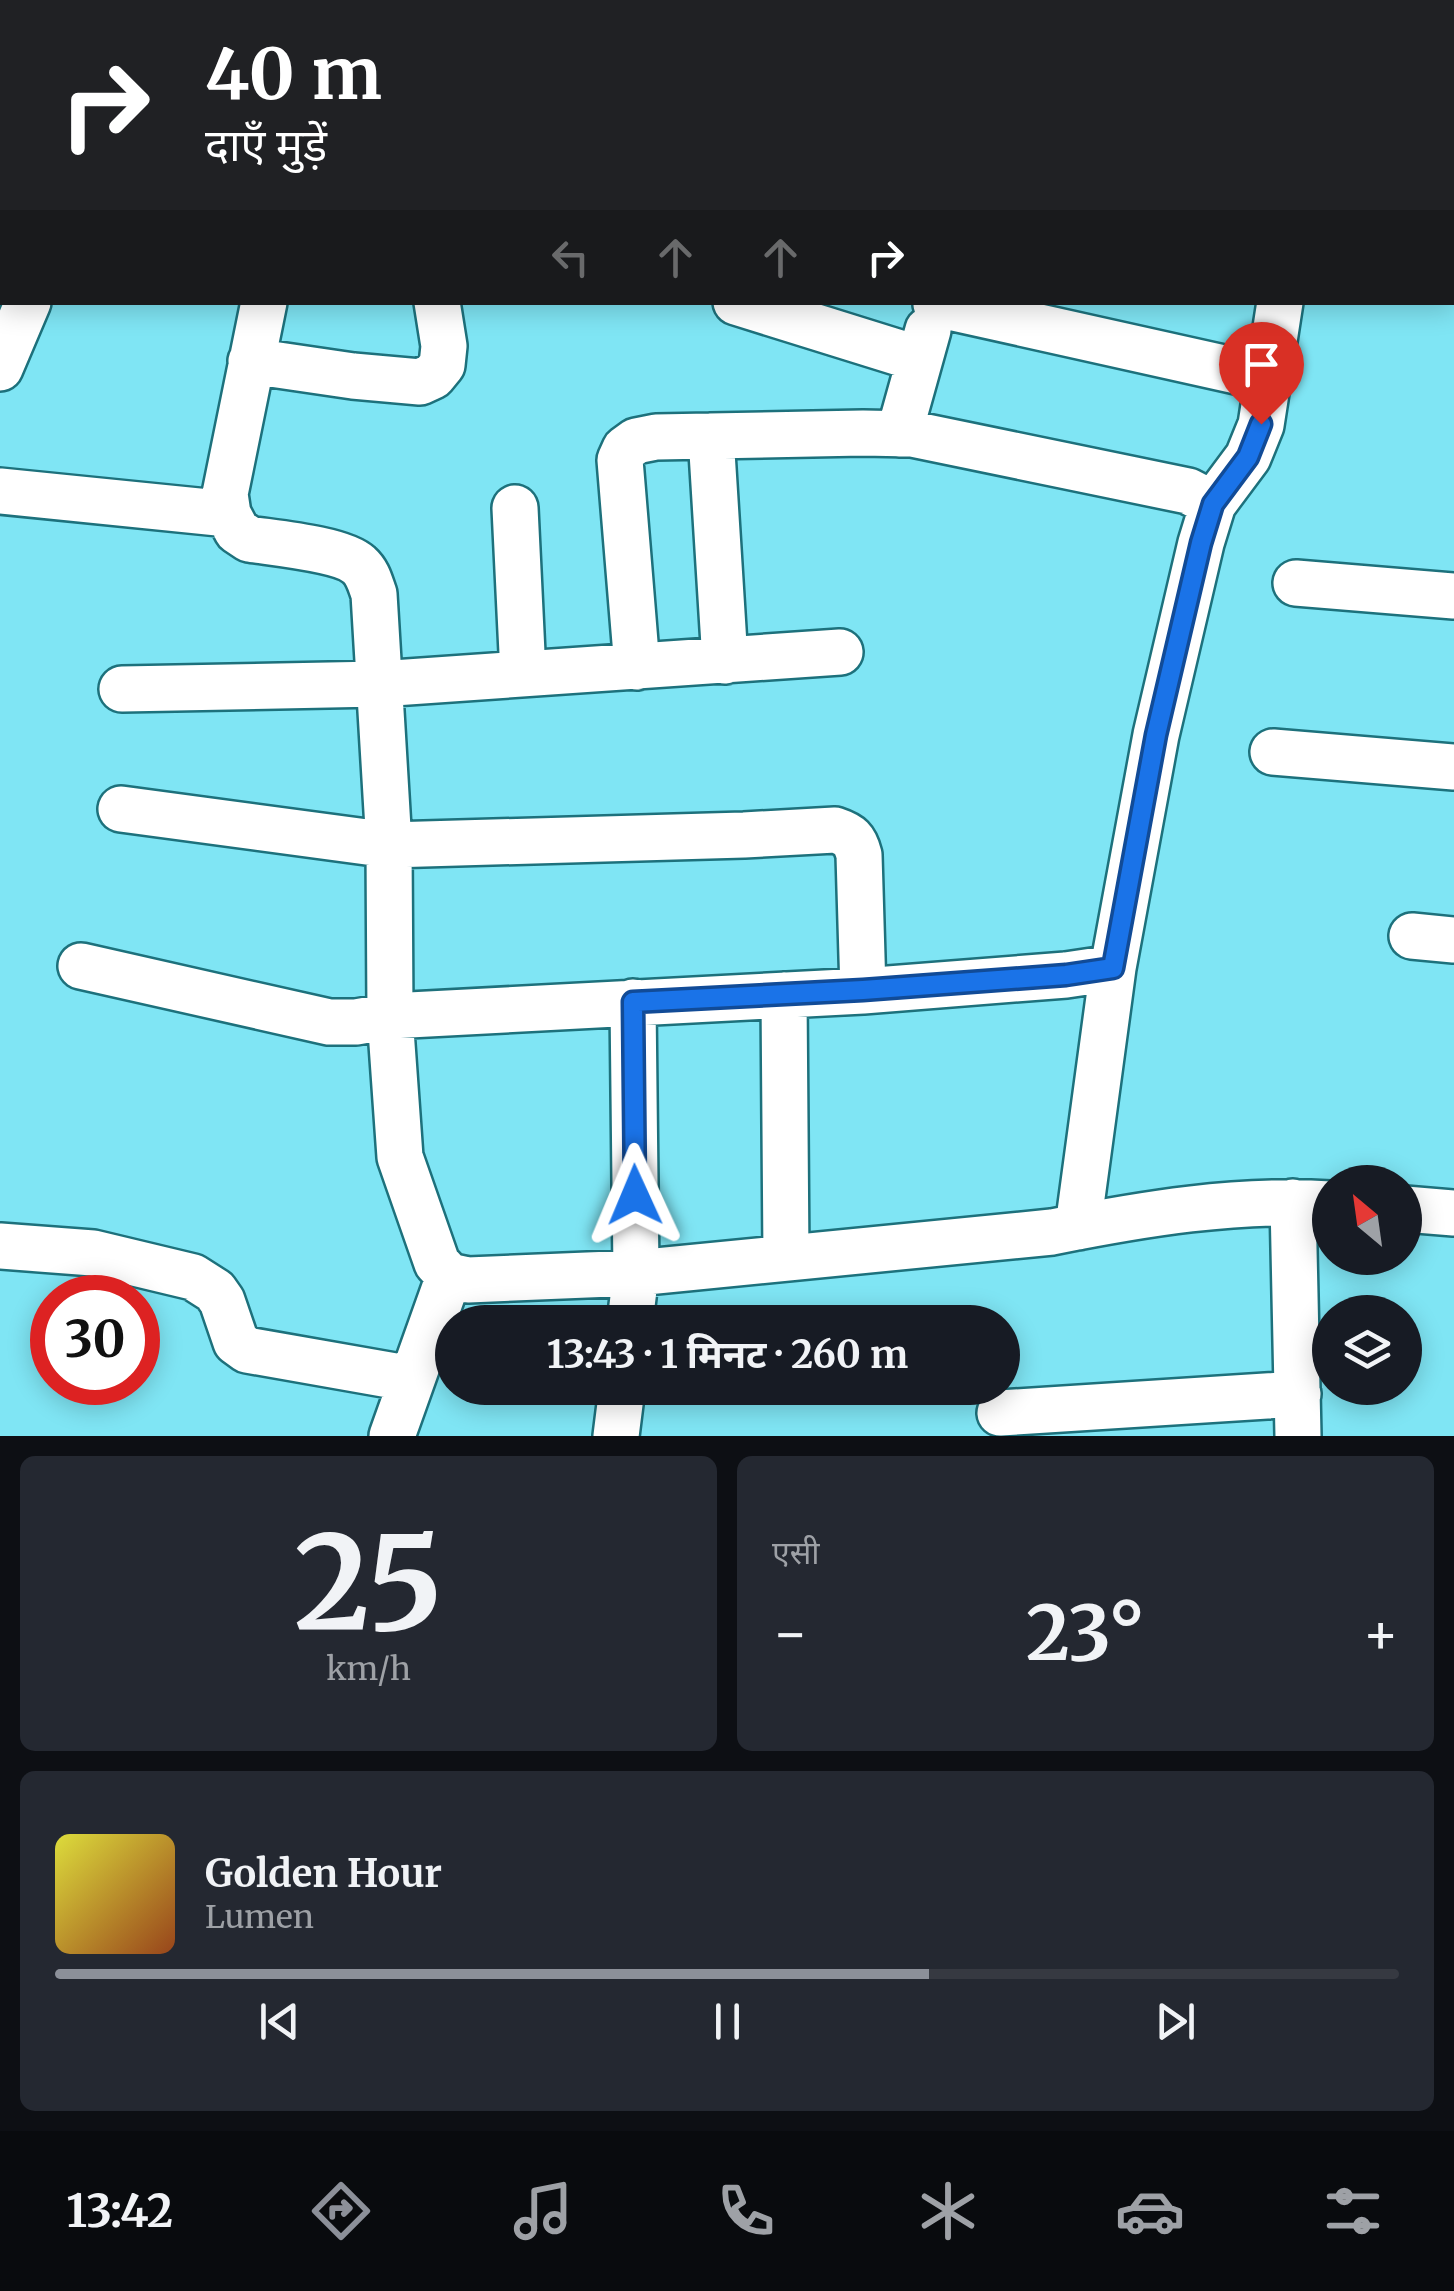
<!DOCTYPE html>
<html lang="hi">
<meta charset="utf-8">
<style>
body{margin:0;font-family:Merriweather,"Noto Sans Devanagari",serif;background:#242831;color:#f1f3f6;height:100vh;display:flex;flex-direction:column;font-size:38px;white-space:nowrap}
*{box-sizing:border-box;margin:0}
p{font-size:32px;color:#9ea1a6}
.icon{flex:none;width:55px;height:55px;fill:none;stroke:currentColor;stroke-width:2;stroke-linecap:round;stroke-linejoin:round}
.map{position:relative;height:1436px;overflow:hidden}
.drawer{display:flex;flex-direction:column;gap:20px;padding:20px;background:#0d0f14;flex:1}
.drawer>*{flex:none}
.banner{position:absolute;left:0px;top:0px;width:1455px;height:305px;box-shadow:0 5px 25px #0003;background:#202124;color:#fff;overflow:hidden}
.needle{width:65px;rotate:331deg}
.fabs{position:absolute;left:1312px;top:1165px;display:grid;gap:20px}
.fabs a{display:grid;place-items:center;width:110px;height:110px;border-radius:50%;background:#171b24;box-shadow:0 5px 25px #0003;font-size:50px}
.speed{position:absolute;left:30px;top:1275px;display:flex;gap:20px;font-size:50px;font-weight:700;text-align:center}
.speed>*{display:grid;place-content:center;width:130px;height:130px;border-radius:50%;background:#171b24;box-shadow:0 5px 25px #0003;line-height:1}
.speed .limit{border:15px solid #d22;background:#fff;color:#111}
.pin{position:absolute;display:grid;place-items:center;width:85px;height:85px;color:#fff;margin:-102px -42px;border-radius:50% 50% 50% 0;rotate:-45deg;box-shadow:0 0 10px #0007}
.pin .icon{rotate:45deg}
.me{position:absolute;width:110px;margin:-55px;rotate:359deg;stroke-linejoin:round;filter:drop-shadow(0 0 8px #0008)}
.turn{display:flex;align-items:center;gap:35px;height:210px;padding:0 40px;font-size:45px}
.turn .icon{width:130px;height:130px;stroke-width:2.5}
.turn b{display:block;font-size:70px;line-height:85px}
.lanes{display:flex;align-items:center;height:95px;padding:0 40px;background:#0003;justify-content:center;gap:50px;direction:ltr}
.lanes .off{opacity:.35}
.big{font-size:75px;font-weight:700;line-height:1.1}
.drawer .card{flex:1;display:flex;flex-direction:column;justify-content:center;gap:15px;min-width:0;padding:0 35px;border-radius:15px;background:#242831}
.drawer .dial{align-items:center;gap:0}
.dial b{font-size:130px;line-height:1}
.song{display:flex;align-items:center;gap:30px}
.cover{width:120px;height:120px;border-radius:15px;background:linear-gradient(135deg,hsl(60 70% 55%),hsl(20 70% 35%))}
.played{height:10px;border-radius:5px;background:linear-gradient(90deg,#8c9099 65%,#363941 65%)}
.keys{display:flex;justify-content:space-around;direction:ltr}
.heat{display:flex;justify-content:space-between;align-items:center;font-size:55px;direction:ltr}
.drawer .tiles{flex:1;display:grid;gap:20px;grid-template-columns:1fr 1fr}
.card:last-child{grid-column:span 2}
.trip{position:absolute;left:435px;top:1305px;width:585px;height:100px;border-radius:50px;background:#171b24;box-shadow:0 5px 25px #0003;font-weight:700;line-height:100px;text-align:center}
.menu{display:flex;height:160px;justify-content:space-around;align-items:center;background:#090b0e;color:#9ea1a6}
.menu .icon{width:70px;height:70px}
.menu .current{color:#8c9099}
.menu b{font-size:45px;color:#f1f3f6}
.map>svg:first-child{display:block}
.lines{fill:none;stroke-linecap:round;stroke-linejoin:round}
.minor-casing{stroke:#1d717c;stroke-width:50}
.highway-casing{stroke:#1d717c;stroke-width:60}
.minor{stroke:#fff;stroke-width:45}
.highway{stroke:#fff;stroke-width:55}
.route-casing{stroke:#114b97;stroke-width:25}
.route{stroke:#1a73e8;stroke-width:18}
</style>
<div class="map">
<svg width="1454" height="1436" viewBox="0 0 1454 1436">
<rect width="100%" height="100%" fill="#7fe5f4"/>
<g class="lines">
<defs>
<path id="minor" d="M531,0L532,2
M147,2L148,0
M320,2L321,0
M397,2V0
M1068,2L1069,0
M264,302L225,494L228,514L237,531L249,539C274,543 342,549 359,565C368,573 370,583 374,594L389,845L390,1016L400,1157L437,1263L449,1276L468,1280L636,1273L1052,1232C1142,1214 1238,1198 1330,1204
M736,302L919,359
M936,304L1268,378
M251,361L353,376L420,382L433,376L442,365L444,346L437,302
M0,368L28,302
M899,434L928,330
M711,436L725,661
M0,491L228,514
M515,508L523,674
M1296,583L1454,596
M637,667L620,460L625,449L636,441L656,437L863,433L912,434L1188,491L1213,504
M122,689L379,684L840,652
M1273,752L1454,767
M121,809L389,845L744,835L835,830C850,835 855,839 859,855L863,991
M1412,936L1454,940
M81,966L329,1022H356L390,1016L863,991L1066,975L1113,968
M784,995L786,1258
M1293,1202L1298,1436
M1405,1209L1454,1213
M1078,1227L1113,968L1156,735L1201,543L1213,504L1248,457L1261,425L1280,302
M0,1246L93,1253L193,1277L215,1291L222,1301L236,1342L247,1350L412,1379
M630,1322L636,1273L633,1002
M1000,1413L1298,1394
M392,1436L449,1276
M616,1436L622,1388"/>
<path id="highway" d="M780,0L790,2
M1452,181L1454,182"/>
</defs>
<use href="#minor" class="minor-casing"/>
<use href="#highway" class="highway-casing"/>
<use href="#minor" class="minor"/>
<use href="#highway" class="highway"/>
</g>
<g class="lines">
<defs>
<path id="route" d="M635,1195L633,1002L863,990L1066,975L1113,968L1156,735L1201,543L1213,504L1248,457L1261,424"/>
</defs>
<use href="#route" class="route-casing"/>
<use href="#route" class="route"/>
</g>
</svg>
<div class="fabs">
<a><svg class="needle" viewBox="-14 -14 28 28"><path d="M0-13l5 13h-10z" fill="#e53935"/><path d="M0 13l5-13h-10z" fill="#9ea1a6"/></svg></a>
<a><svg class="icon" aria-label="layers" viewBox="0 0 24 24"><path d="M12 4l9 5-9 5-9-5zM3 14l9 5 9-5"/></svg></a>
</div>
<div class="speed"><div class="limit">30</div></div>
<div class="pin" style="left:1261px;top:424px;background:#d93025"><svg class="icon" aria-label="arrive" viewBox="0 0 24 24"><path d="M6 21V4h12l-3 4 3 4H6"/></svg></div>
<svg class="me" style="left:635px;top:1195px" viewBox="-20 -20 40 40"><path d="M0-17L14 15 0 8-14 15z" fill="#1a73e8" stroke="#fff" stroke-width="4"/></svg>
<div class="trip">13:43 · 1 मिनट · 260 m</div>
<div class="banner">
<div class="turn"><svg class="icon" aria-label="right" viewBox="0 0 24 24"><path d="M7 20v-9h11M14 6l5 5-5 5"/></svg><div><b>40 m</b>दाएँ मुड़ें</div></div>
<div class="lanes"><svg class="icon off" aria-label="left" viewBox="0 0 24 24"><path d="M17 20v-9H6M10 6l-5 5 5 5"/></svg><svg class="icon off" aria-label="ahead" viewBox="0 0 24 24"><path d="M12 20V5M6 11l6-6 6 6"/></svg><svg class="icon off" aria-label="ahead" viewBox="0 0 24 24"><path d="M12 20V5M6 11l6-6 6 6"/></svg><svg class="icon" aria-label="right" viewBox="0 0 24 24"><path d="M7 20v-9h11M14 6l5 5-5 5"/></svg></div>
</div>
</div>
<section class="drawer">
<div class="tiles">
<div class="card dial"><b>25</b><p>km/h</p></div>
<div class="card"><p>एसी</p>
<div class="heat"><a>−</a><b class="big">23°</b><a>+</a></div>
</div>
<div class="card">
<div class="song"><i class="cover"></i><div><b>Golden Hour</b><p>Lumen</p></div></div>
<div class="played"></div>
<div class="keys"><svg class="icon" aria-label="previous" viewBox="0 0 24 24"><path d="M18 5L8 12l10 7zM5 5v14"/></svg><svg class="icon" aria-label="pause" viewBox="0 0 24 24"><path d="M8 5v14M16 5v14"/></svg><svg class="icon" aria-label="next" viewBox="0 0 24 24"><path d="M6 5l10 7-10 7zM19 5v14"/></svg></div>
</div>
</div>
</section>
<nav class="menu">
<b>13:42</b>
<svg class="icon current" aria-label="directions" viewBox="0 0 24 24"><path d="M12 3l9 9-9 9-9-9zM9 14v-3h6M13 9l2 2-2 2"/></svg>
<svg class="icon" aria-label="music" viewBox="0 0 24 24"><path d="M9 18V5l10-2v13"/><circle cx="6" cy="18" r="3"/><circle cx="16" cy="16" r="3"/></svg>
<svg class="icon" aria-label="phone" viewBox="0 0 24 24"><path d="M5 4h4l2 5-3 2q2 4 5 5l2-3 5 2v4C11 20 4 13 5 4z"/></svg>
<svg class="icon" aria-label="climate" viewBox="0 0 24 24"><path d="M12 3v18M4 7l16 10M4 17L20 7"/></svg>
<svg class="icon" aria-label="car" viewBox="0 0 24 24"><path d="M5 17H2v-5l4-1 3-4h7l3 4 3 1v5h-3M9 17h6M6 11h13"/><circle cx="7" cy="17" r="2"/><circle cx="17" cy="17" r="2"/></svg>
<svg class="icon" aria-label="filters" viewBox="0 0 24 24"><path d="M4 7h16M4 17h16"/><circle cx="9" cy="7" r="2"/><circle cx="15" cy="17" r="2"/></svg>
</nav>
